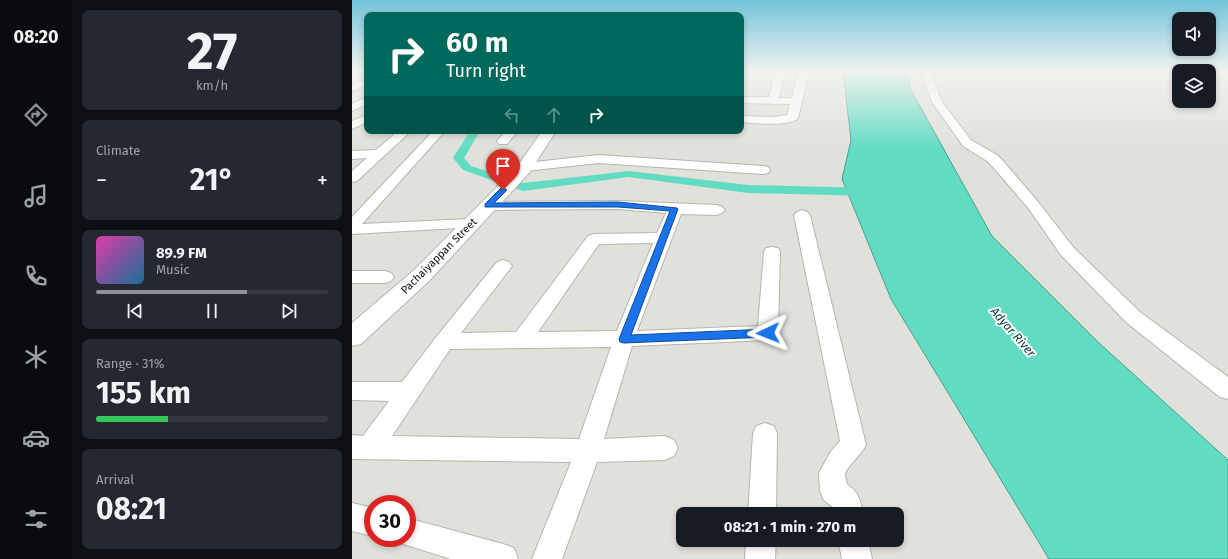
<!DOCTYPE html>
<meta charset="utf-8">
<style>
body{margin:0;font-family:"Fira Sans",sans-serif;background:#242831;color:#f1f3f6;height:100vh;display:flex;flex-direction:column;font-size:15px;white-space:nowrap}
*{box-sizing:border-box;margin:0}
p{font-size:13px;color:#9ea1a6}
.icon{flex:none;width:22px;height:22px;fill:none;stroke:currentColor;stroke-width:2;stroke-linecap:round;stroke-linejoin:round}
.map{position:relative;flex:1;overflow:hidden}
.details{display:flex;flex-direction:column;gap:10px;padding:10px;background:#0d0f14;width:280px}
.details>*{flex:none}
.guide{position:absolute;left:12px;top:12px;width:380px;height:122px;border-radius:8px;box-shadow:0 2px 6px #0003;background:#00695c;color:#fff;overflow:hidden}
.controls{position:absolute;left:820px;top:12px;display:grid;gap:8px}
.controls a{display:grid;place-items:center;width:44px;height:44px;border-radius:8px;background:#171b24;box-shadow:0 2px 6px #0003;font-size:20px}
.speed{position:absolute;left:12px;top:495px;display:flex;gap:8px;font-size:20px;font-weight:700;text-align:center}
.speed>*{display:grid;place-content:center;width:52px;height:52px;border-radius:50%;background:#171b24;box-shadow:0 2px 6px #0003;line-height:1}
.speed .limit{border:6px solid #d22;background:#fff;color:#111}
.pin{position:absolute;display:grid;place-items:center;width:34px;height:34px;color:#fff;margin:-41px -17px;border-radius:50% 50% 50% 0;rotate:-45deg;box-shadow:0 0 4px #0007}
.pin .icon{rotate:45deg}
.me{position:absolute;width:44px;margin:-22px;rotate:268deg;stroke-linejoin:round;filter:drop-shadow(0 0 3px #0008)}
.turn{display:flex;align-items:center;gap:14px;height:84px;padding:0 16px;font-size:18px}
.turn .icon{width:52px;height:52px;stroke-width:2.5}
.turn b{display:block;font-size:28px;line-height:34px}
.lanes{display:flex;align-items:center;height:38px;padding:0 16px;background:#0003;justify-content:center;gap:20px;direction:ltr}
.lanes .off{opacity:.35}
.big{font-size:30px;font-weight:700;line-height:1.1}
.details .card{flex:1;display:flex;flex-direction:column;justify-content:center;gap:6px;min-width:0;padding:0 14px;border-radius:8px;background:#242831}
.details .dial{align-items:center;gap:0}
.dial b{font-size:52px;line-height:1}
.song{display:flex;align-items:center;gap:12px}
.cover{width:48px;height:48px;border-radius:6px;background:linear-gradient(135deg,hsl(320 70% 55%),hsl(200 70% 35%))}
.played{height:4px;border-radius:2px;background:linear-gradient(90deg,#8c9099 65%,#363941 65%)}
.keys{display:flex;justify-content:space-around;direction:ltr}
.heat{display:flex;justify-content:space-between;align-items:center;font-size:22px;direction:ltr}
.charge{height:6px;border-radius:3px;background:linear-gradient(90deg,#34c759 31%,#363941 0)}
.trip{position:absolute;left:324px;top:507px;width:228px;height:40px;border-radius:8px;background:#171b24;box-shadow:0 2px 6px #0003;font-weight:700;line-height:40px;text-align:center}
main{display:flex;flex:1;min-height:0}
.tabs{display:flex;flex-direction:column;width:72px;justify-content:space-around;align-items:center;background:#090b0e;color:#9ea1a6}
.tabs .icon{width:28px;height:28px}
.tabs .selected{color:#8c9099}
.tabs b{font-size:18px;color:#f1f3f6}
.map>svg:first-child{display:block}
.water{fill:#61dcc3;stroke:#4aa08e}
.lines{fill:none;stroke-linecap:round;stroke-linejoin:round}
.canal{fill:#61dcc3;fill-rule:evenodd}
.street-casing{stroke:#b4b6af;stroke-width:2}
.secondary-casing{stroke:#b4b6af;stroke-width:2}
.street{fill:#fff;fill-rule:evenodd}
.secondary{fill:#fff;fill-rule:evenodd}
.route{fill:#1a73e8;stroke:#114b97}
.labels{text-anchor:middle;dominant-baseline:central;stroke-width:4;stroke-linejoin:round;paint-order:stroke}
.street-label{font-size:11px;fill:#131411;stroke:#fff}
.water-label{font-size:12px;font-style:italic;fill:#013c32;stroke:#fff}
</style>
<main>
<nav class="tabs">
<b>08:20</b>
<svg class="icon selected" aria-label="directions" viewBox="0 0 24 24"><path d="M12 3l9 9-9 9-9-9zM9 14v-3h6M13 9l2 2-2 2"/></svg>
<svg class="icon" aria-label="music" viewBox="0 0 24 24"><path d="M9 18V5l10-2v13"/><circle cx="6" cy="18" r="3"/><circle cx="16" cy="16" r="3"/></svg>
<svg class="icon" aria-label="phone" viewBox="0 0 24 24"><path d="M5 4h4l2 5-3 2q2 4 5 5l2-3 5 2v4C11 20 4 13 5 4z"/></svg>
<svg class="icon" aria-label="climate" viewBox="0 0 24 24"><path d="M12 3v18M4 7l16 10M4 17L20 7"/></svg>
<svg class="icon" aria-label="car" viewBox="0 0 24 24"><path d="M5 17H2v-5l4-1 3-4h7l3 4 3 1v5h-3M9 17h6M6 11h13"/><circle cx="7" cy="17" r="2"/><circle cx="17" cy="17" r="2"/></svg>
<svg class="icon" aria-label="filters" viewBox="0 0 24 24"><path d="M4 7h16M4 17h16"/><circle cx="9" cy="7" r="2"/><circle cx="15" cy="17" r="2"/></svg>
</nav>
<section class="details">
<div class="card dial"><b>27</b><p>km/h</p></div>
<div class="card"><p>Climate</p>
<div class="heat"><a>−</a><b class="big">21°</b><a>+</a></div>
</div>
<div class="card">
<div class="song"><i class="cover"></i><div><b>89.9 FM</b><p>Music</p></div></div>
<div class="played"></div>
<div class="keys"><svg class="icon" aria-label="previous" viewBox="0 0 24 24"><path d="M18 5L8 12l10 7zM5 5v14"/></svg><svg class="icon" aria-label="pause" viewBox="0 0 24 24"><path d="M8 5v14M16 5v14"/></svg><svg class="icon" aria-label="next" viewBox="0 0 24 24"><path d="M6 5l10 7-10 7zM19 5v14"/></svg></div>
</div>
<div class="card"><p>Range · 31%</p><b class="big">155 km</b><div class="charge"></div></div>
<div class="card"><p>Arrival</p><b class="big">08:21</b></div>
</section>
<div class="map">
<svg width="876" height="559" viewBox="0 0 876 559">
<rect width="100%" height="100%" fill="#e0e1da"/>
<path class="water" d="M491,71H553L560,92L640,236L746,342L876,460V559H697L539,299L490,179L499,140Z"/>
<g class="lines">
<path class="canal" d="M118,131H128L112,158L119,166L172,183L277,171L396,185L515,188L519,189L521,192L519,195L515,196L396,193L277,177L171,191L111,170L101,158Z"/>
<defs>
<path id="street" d="M423,71H433L427,98H440L447,71H457L446,118C439,127 400,123 389,122V116L422,117L435,115L438,104L389,103V97H417Z
M568,71H578L590,102L619,140L645,155L652,162L687,203L721,247L788,312L876,377V399L868,397L774,322L709,255L677,209L642,168L635,161L611,146L580,102Z
M15,79V85L0,91V85Z
M15,97V104L0,111V104Z
M15,115V122L0,129V121Z
M46,131H59L5,181L0,182V171L15,158L0,159V151L24,150Z
M81,131H93L10,224L118,219L124,221L126,224L124,227L0,234V217Z
M154,131H166L155,144H147L145,141Z
M247,155L411,166L416,167L418,170L416,173L411,174L247,163L173,171L168,170L166,167L168,164L173,163Z
M266,201L365,205L370,207L373,210L370,213L365,215L329,214L285,331L406,326L412,252L414,248L420,247L426,248L428,252L426,333L423,338L416,340L280,346L252,439L313,436L322,440L326,448L322,456L313,460L245,462L210,559H180L219,462L0,459V435L11,436L37,401L0,400V382H50L85,336L145,262L151,260L157,262L160,266L109,333L164,332L236,236L242,234L305,233L314,213L266,209L136,210L131,209L129,206L131,203L136,202ZM301,243L265,331L186,332L247,244ZM259,347L227,439L40,436L98,349Z
M450,210L455,212L458,215L514,445C509,455 495,466 493,474C493,477 494,481 495,484C507,493 508,499 511,514H483L482,508L472,500L468,491L467,473L479,451L488,441L442,215L445,212Z
M0,271H33L39,273L42,277L39,281L33,283H0Z
M413,423L422,426L425,434L424,514H396L401,434L404,426Z
M0,503L21,508V536L0,531Z
M55,518L151,544L162,548L166,559H99L45,542L43,538H55Z
M394,540H424L423,559H393Z
M486,540H516L520,559H490Z"/>
<path id="secondary" d="M190,131H204L177,173L77,281L9,344L0,346V323L61,271L165,167Z"/>
</defs>
<use href="#street" class="street-casing"/>
<use href="#secondary" class="secondary-casing"/>
<use href="#street" class="street"/>
<use href="#secondary" class="secondary"/>
</g>
<linearGradient id="sky" x2="0" y2="1"><stop stop-color="#72c4d9"/><stop offset="0.48" stop-color="#f1f2ee"/><stop offset="1" stop-color="#f1f2ee" stop-opacity="0"/></linearGradient>
<rect width="876" height="149" fill="url(#sky)"/>
<path class="route" d="M149,188H151L155,190L142,203L266,202L325,208L326,209L279,335L416,329L420,330L421,333L420,336L416,337L272,343L268,342L267,339L318,211L266,207H133V204Z"/>
<g class="labels">
<g class="street-label">
<text transform="translate(87 256) rotate(-45)">Pachaiyappan Street</text>
</g>
<g class="water-label">
<text transform="translate(661 332) rotate(49)">Adyar River</text>
</g>
</g>
</svg>
<div class="controls">
<a><svg class="icon" aria-label="sound" viewBox="0 0 24 24"><path d="M4 9h4l5-4v14l-5-4H4zM17 9q2 3 0 6"/></svg></a>
<a><svg class="icon" aria-label="layers" viewBox="0 0 24 24"><path d="M12 4l9 5-9 5-9-5zM3 14l9 5 9-5"/></svg></a>
</div>
<div class="speed"><div class="limit">30</div></div>
<div class="pin" style="left:151px;top:190px;background:#d93025"><svg class="icon" aria-label="arrive" viewBox="0 0 24 24"><path d="M6 21V4h12l-3 4 3 4H6"/></svg></div>
<svg class="me" style="left:416px;top:333px" viewBox="-20 -20 40 40"><path d="M0-17L14 15 0 8-14 15z" fill="#1a73e8" stroke="#fff" stroke-width="4"/></svg>
<div class="trip">08:21 · 1 min · 270 m</div>
<div class="guide">
<div class="turn"><svg class="icon" aria-label="right" viewBox="0 0 24 24"><path d="M7 20v-9h11M14 6l5 5-5 5"/></svg><div><b>60 m</b>Turn right</div></div>
<div class="lanes"><svg class="icon off" aria-label="left" viewBox="0 0 24 24"><path d="M17 20v-9H6M10 6l-5 5 5 5"/></svg><svg class="icon off" aria-label="ahead" viewBox="0 0 24 24"><path d="M12 20V5M6 11l6-6 6 6"/></svg><svg class="icon" aria-label="right" viewBox="0 0 24 24"><path d="M7 20v-9h11M14 6l5 5-5 5"/></svg></div>
</div>
</div>
</main>
